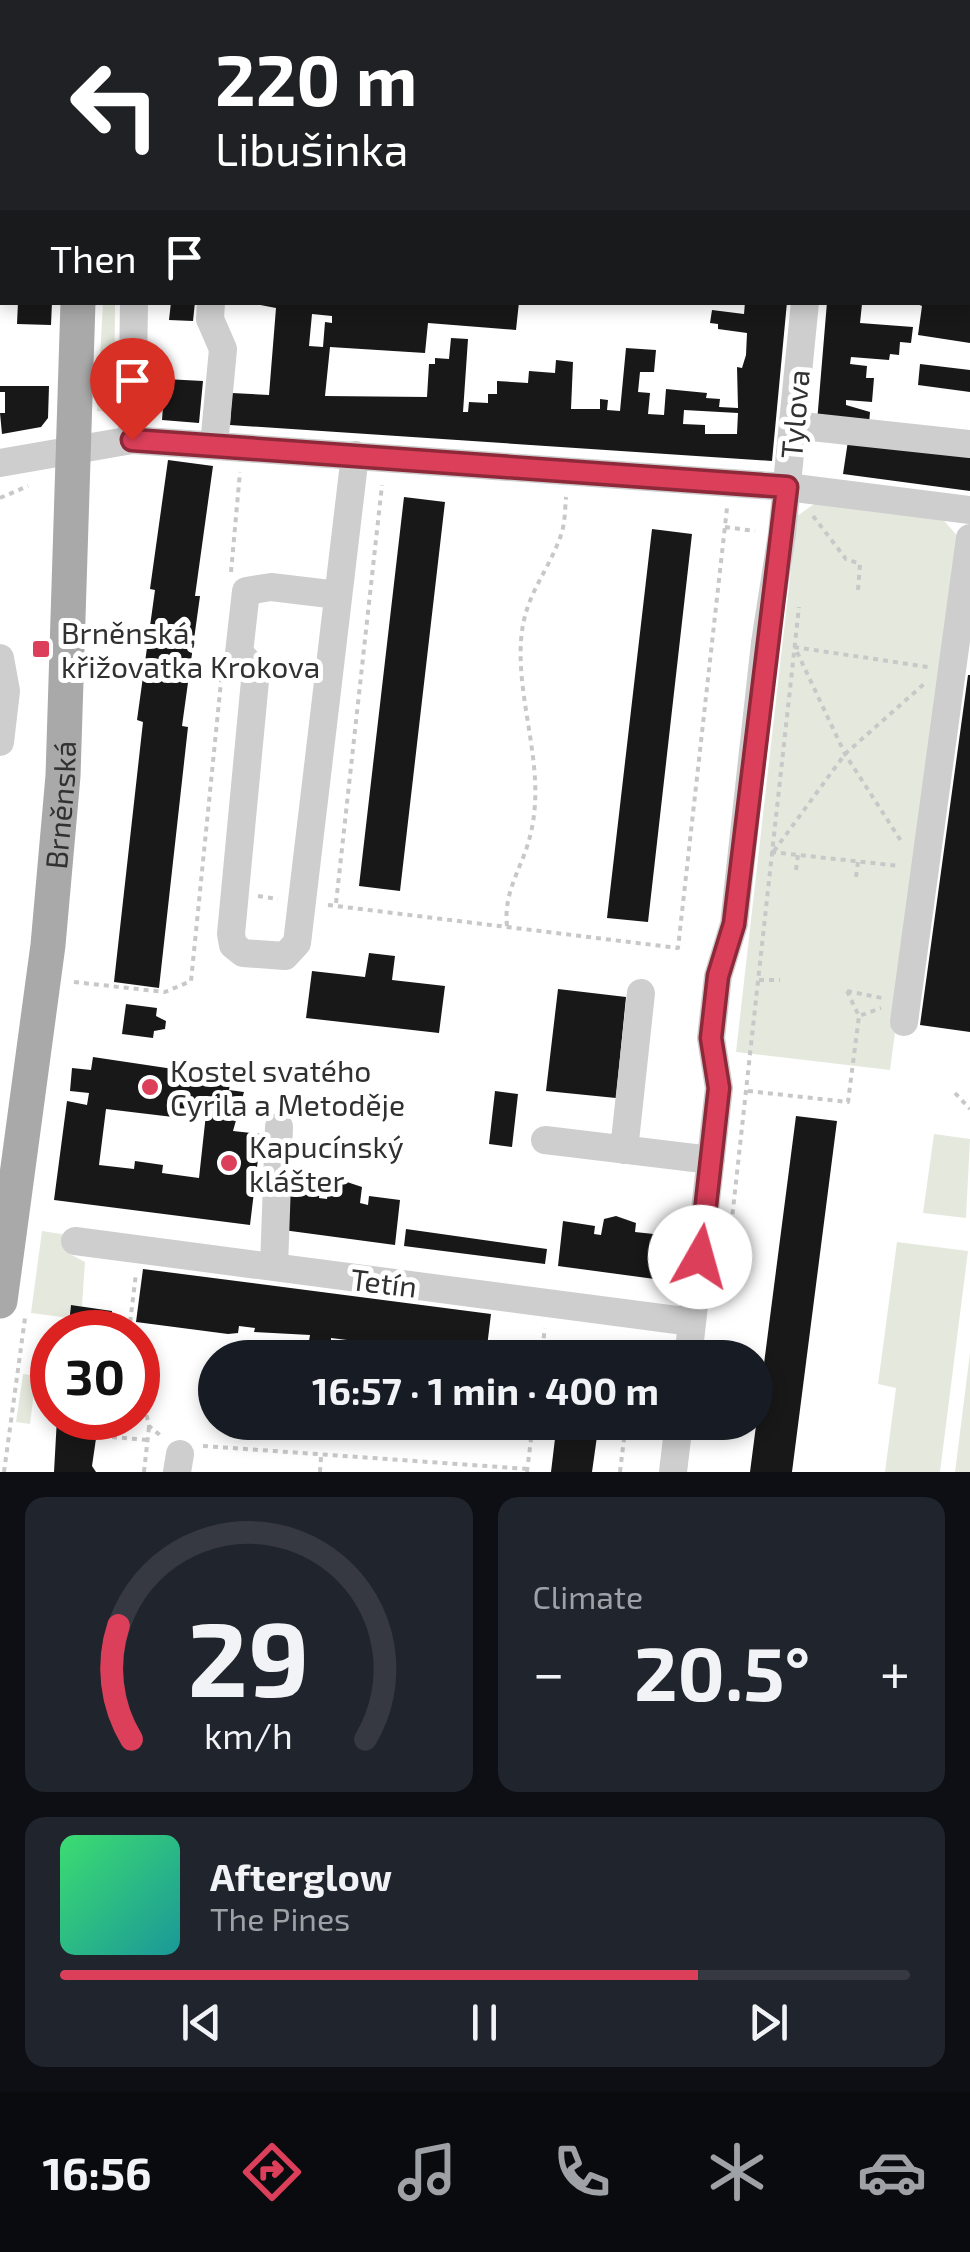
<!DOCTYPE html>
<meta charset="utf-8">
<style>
body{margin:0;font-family:"Exo 2",sans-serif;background:#20242c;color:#f1f3f6;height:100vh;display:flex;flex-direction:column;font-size:38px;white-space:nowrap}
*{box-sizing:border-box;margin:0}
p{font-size:32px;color:#9ea1a6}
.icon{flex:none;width:55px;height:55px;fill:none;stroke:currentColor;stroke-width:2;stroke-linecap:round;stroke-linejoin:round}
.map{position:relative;height:1472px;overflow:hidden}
.drawer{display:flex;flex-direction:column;gap:25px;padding:25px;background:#0d0f14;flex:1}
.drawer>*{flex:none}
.hud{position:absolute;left:0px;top:0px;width:970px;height:305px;box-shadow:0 5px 15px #0003;background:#202124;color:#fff;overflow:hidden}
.speed{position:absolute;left:30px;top:1310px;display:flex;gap:20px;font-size:50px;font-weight:700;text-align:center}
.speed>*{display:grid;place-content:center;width:130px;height:130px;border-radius:50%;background:#171b24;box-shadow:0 5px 15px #0003;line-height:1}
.speed .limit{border:15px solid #d22;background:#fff;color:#111}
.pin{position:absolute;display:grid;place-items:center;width:85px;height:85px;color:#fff;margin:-102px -42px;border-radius:50% 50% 50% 0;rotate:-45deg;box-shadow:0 0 10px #0007}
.pin .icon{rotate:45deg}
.me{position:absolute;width:110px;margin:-55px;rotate:7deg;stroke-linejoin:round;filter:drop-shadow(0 0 8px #0008)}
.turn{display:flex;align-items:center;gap:35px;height:210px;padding:0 50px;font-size:45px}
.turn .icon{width:130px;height:130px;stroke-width:2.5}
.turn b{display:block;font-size:70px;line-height:85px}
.then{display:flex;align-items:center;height:95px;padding:0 50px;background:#0003;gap:20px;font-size:38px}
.big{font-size:75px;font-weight:700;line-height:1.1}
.drawer .widget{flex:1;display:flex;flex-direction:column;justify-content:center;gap:15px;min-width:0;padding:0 35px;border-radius:20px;background:#20242c}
.drawer .dial{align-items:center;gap:0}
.dial svg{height:260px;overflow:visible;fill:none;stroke:#363941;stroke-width:7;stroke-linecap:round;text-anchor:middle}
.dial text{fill:#f1f3f6;stroke:none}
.song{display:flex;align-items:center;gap:30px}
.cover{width:120px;height:120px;border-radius:15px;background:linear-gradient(135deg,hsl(140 70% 55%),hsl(180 70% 35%))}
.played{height:10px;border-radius:5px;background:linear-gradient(90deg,#db3f5a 75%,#363941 75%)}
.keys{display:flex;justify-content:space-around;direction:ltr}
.heat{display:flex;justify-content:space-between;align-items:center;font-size:55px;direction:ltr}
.drawer .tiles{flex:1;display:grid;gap:25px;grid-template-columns:1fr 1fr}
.widget:last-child{grid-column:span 2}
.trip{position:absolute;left:198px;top:1340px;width:575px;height:100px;border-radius:50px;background:#171b24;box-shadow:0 5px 15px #0003;font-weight:700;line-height:100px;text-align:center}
.menu{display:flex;height:160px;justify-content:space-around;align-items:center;background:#090b0e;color:#9ea1a6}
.menu .icon{width:70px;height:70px}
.menu .active{color:#db3f5a}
.menu b{font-size:45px;color:#f1f3f6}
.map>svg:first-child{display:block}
.green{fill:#e5e9dd}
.building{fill:#181818;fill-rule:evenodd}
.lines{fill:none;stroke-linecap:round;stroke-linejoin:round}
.path{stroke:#c8c8c8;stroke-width:4;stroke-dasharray:5 5;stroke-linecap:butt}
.minor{stroke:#cecece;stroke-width:28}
.major{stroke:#a9a9a9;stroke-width:35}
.route-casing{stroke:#8e293a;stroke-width:25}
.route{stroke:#db3f5a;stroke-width:18}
.poi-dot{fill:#db3f5a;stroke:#fff;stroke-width:4}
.labels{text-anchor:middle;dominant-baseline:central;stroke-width:10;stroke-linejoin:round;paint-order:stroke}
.street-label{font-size:30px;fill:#313131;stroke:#fff}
.poi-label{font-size:30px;fill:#313131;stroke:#fff;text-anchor:start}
</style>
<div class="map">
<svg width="970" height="1472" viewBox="0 0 970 1472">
<rect width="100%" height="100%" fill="#fff"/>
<path class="green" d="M103,303H115L114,412L97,411Z
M820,500L939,515L961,540L890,1070L736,1052L797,516Z
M934,1134L970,1139L966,1218L923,1213Z
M42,1231L68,1235L66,1252L85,1262L82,1306L71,1305L69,1318L31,1313Z
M897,1242L968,1251L940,1472H885L896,1388L878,1384Z
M970,1353V1472H955Z
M23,1374L36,1376L30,1424L16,1422Z"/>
<path class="building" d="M18,302H52L51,325L17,324Z
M171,302H195L193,321L169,320Z
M245,302H519L516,330L428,323L425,353L330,347L325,396L427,397L429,364H435V358L449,359L451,338L468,339L463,412H468L469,402L488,403V394H497V381L528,383L529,371L555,373L556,360L573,362L571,409H600V399L608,400L607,410L620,411L626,348L656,350L654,372H640L638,392L650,393L648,414L664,415L666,389L707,393L706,398L720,399L719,407L738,408L737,367L742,368L746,355L747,333L718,329V324L710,323L712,310L744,314L745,302H787L772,461L230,425L232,393L269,395L276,308ZM312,314L332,316V323L325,322L323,347L309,346ZM684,410L738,413L737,434H705V425L683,424Z
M827,302L862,304L860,323L913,327L911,343L900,342L899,355L890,354L889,360L851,357L850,364L867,366L866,378H874L872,402L846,400V405L870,412L869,424L817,422Z
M912,302H970V343L918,335L922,306Z
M920,364L970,370V392L918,385Z
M165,379L203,381L199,423L162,420Z
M0,386H49L48,418L41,427L2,434L0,413H5V392H0Z
M849,434L970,450V491L843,474Z
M168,460L213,466L195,596H200L182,726L188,727L159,988L114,982L143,722L137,720L155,590L150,589Z
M404,497L445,502L400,891L359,886Z
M652,529L692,534L648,922L607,918Z
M968,675H970V1032L920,1025Z
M369,953L395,956L392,980L445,986L439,1033L306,1018L312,971L365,977Z
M558,989L626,997L616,1098L546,1091Z
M126,1004L157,1008L156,1016L166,1021L165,1029L154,1031L153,1038L122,1034Z
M93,1057L180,1070L179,1077L225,1083L230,1084L229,1090L244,1092L233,1131L261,1134L250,1225L54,1200L67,1101L87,1105L89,1093L70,1091L72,1068L91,1070ZM106,1109L173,1117L174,1110L206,1114L199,1178L162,1173L163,1165L135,1161L134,1169L99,1165Z
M495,1091L518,1094L512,1147L489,1144Z
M796,1116L837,1121L792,1472H750Z
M341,1180L362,1187L360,1203L368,1205L369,1196L400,1200L395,1245L283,1230L289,1185L320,1190L319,1198L327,1199L329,1183L338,1184Z
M616,1216L636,1223L635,1232L681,1237L677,1282L558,1266L563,1221L595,1226L594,1234L601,1235L604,1219Z
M406,1229L547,1249L545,1264L404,1246Z
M143,1269L491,1314L486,1355L463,1352L462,1357L436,1349L435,1357L415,1354L416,1347L403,1346L394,1352L385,1350V1346H354L355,1341L331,1338V1344L309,1341L310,1335L254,1332L255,1328L239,1326L238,1333L228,1334L136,1322Z
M71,1305L112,1311L110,1332H68Z
M57,1418H99L92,1466L96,1472H54Z
M557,1422H599L592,1472H551Z"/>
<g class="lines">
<path class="path" d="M142,2V0
M775,2V0
M0,74H2
M0,498L28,486
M813,516L846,559L860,564L858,590
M725,527L755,531
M231,572L240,472
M794,647L928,667
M797,652L845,754L903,844
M774,851L845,754L924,684
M771,852L900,866
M796,870L798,855
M856,877L858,862
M258,896L278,899
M336,903L382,485
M328,905L678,948L727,508
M507,926C503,889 524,866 531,832C546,768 517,705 521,641C524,595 547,575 561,535C565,524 565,509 566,497
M759,980H780
M74,982L165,992L191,981L222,672
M847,991L859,1016L881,1008
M847,991L882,998
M748,1091L848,1102L859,1016
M955,1093L970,1109
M727,1264L799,607
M129,1332L136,1273
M541,1358L545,1328
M634,1358L636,1342
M138,1376L149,1426L161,1436
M112,1437L148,1440
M203,1446L528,1469
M4,1472L25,1318
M144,1472L149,1427
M320,1472L321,1457
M527,1472L533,1422
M620,1472L626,1422"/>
<path class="minor" d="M835,2V0
M211,302L210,319L223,349L214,445
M793,425L970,444
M132,440L134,302
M0,463L132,440L787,487L970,510
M338,595L271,587L246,591L239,653L256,670L231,934L233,945L243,953L285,956L297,943L302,901L355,455
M0,658L6,691L0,742
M904,1022L970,538
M545,1140L711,1160
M624,1150L641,993
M75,1241L692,1322
M274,1267L279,1127
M688,1358L719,1088L711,1038L718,976L734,924L765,643L782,534L805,302
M177,1472L180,1454
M673,1472L679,1422"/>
<g class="major">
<path d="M0,25H2"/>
<path d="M968,50H970"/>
<path id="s1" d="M0,1301L48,945L63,776L78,302"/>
</g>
</g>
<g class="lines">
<defs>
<path id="route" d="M132,440L787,487L734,924L718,976L711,1038L719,1088L700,1257"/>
</defs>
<use href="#route" class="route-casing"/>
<use href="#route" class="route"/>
</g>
<g class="poi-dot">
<rect x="31" y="639" width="20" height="20" rx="5"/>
<circle cx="150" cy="1087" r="10"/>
<circle cx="229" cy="1163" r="10"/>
</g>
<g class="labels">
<g class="street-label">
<text transform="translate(794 414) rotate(-85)">Tylova</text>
<text stroke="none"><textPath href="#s1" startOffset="500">Brněnská</textPath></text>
<text transform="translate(384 1282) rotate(7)">Tetín</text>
</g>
<g class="poi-label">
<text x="61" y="632">Brněnská,<tspan x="61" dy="34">křižovatka Krokova</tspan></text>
<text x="170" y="1070">Kostel svatého<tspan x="170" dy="34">Cyrila a Metoděje</tspan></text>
<text x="249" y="1146">Kapucínský<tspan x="249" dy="34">klášter</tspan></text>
</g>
</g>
</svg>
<div class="speed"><div class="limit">30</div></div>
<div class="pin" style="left:132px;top:440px;background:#d93025"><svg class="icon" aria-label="arrive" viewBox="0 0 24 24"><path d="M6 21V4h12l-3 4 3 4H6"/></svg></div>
<svg class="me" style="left:700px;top:1257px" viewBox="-20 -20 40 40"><circle r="19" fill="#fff"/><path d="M0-13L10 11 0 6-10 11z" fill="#db3f5a"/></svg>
<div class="trip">16:57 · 1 min · 400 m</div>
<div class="hud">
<div class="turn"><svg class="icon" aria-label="left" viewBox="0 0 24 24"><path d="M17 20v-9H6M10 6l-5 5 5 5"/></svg><div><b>220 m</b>Libušinka</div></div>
<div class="then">Then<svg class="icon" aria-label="arrive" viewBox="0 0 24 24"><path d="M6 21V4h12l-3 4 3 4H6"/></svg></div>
</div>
</div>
<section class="drawer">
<div class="tiles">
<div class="widget dial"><svg viewBox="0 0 100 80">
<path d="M14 69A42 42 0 1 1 86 69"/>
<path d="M14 69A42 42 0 0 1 10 34" stroke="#db3f5a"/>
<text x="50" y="56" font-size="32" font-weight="700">29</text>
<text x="50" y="72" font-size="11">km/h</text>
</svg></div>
<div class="widget"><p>Climate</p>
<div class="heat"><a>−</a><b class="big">20.5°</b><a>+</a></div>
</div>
<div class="widget">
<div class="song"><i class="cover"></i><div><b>Afterglow</b><p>The Pines</p></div></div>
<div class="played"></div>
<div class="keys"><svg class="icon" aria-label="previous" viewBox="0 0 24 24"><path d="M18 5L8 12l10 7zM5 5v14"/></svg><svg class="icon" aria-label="pause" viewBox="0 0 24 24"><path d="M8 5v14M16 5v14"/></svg><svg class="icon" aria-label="next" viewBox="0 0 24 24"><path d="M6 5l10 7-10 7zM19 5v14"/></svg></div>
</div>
</div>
</section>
<nav class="menu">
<b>16:56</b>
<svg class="icon active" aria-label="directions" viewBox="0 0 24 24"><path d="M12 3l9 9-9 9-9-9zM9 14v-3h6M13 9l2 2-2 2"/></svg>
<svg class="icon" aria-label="music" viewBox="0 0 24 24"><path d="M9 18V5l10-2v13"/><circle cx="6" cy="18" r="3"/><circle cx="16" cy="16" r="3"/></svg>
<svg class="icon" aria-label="phone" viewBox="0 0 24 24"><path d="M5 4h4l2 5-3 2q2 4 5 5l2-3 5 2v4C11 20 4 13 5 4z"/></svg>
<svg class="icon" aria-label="climate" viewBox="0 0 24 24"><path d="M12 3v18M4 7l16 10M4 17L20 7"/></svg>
<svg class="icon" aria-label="car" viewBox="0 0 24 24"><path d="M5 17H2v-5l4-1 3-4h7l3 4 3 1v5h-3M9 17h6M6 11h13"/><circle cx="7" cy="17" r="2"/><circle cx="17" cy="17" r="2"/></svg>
</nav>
